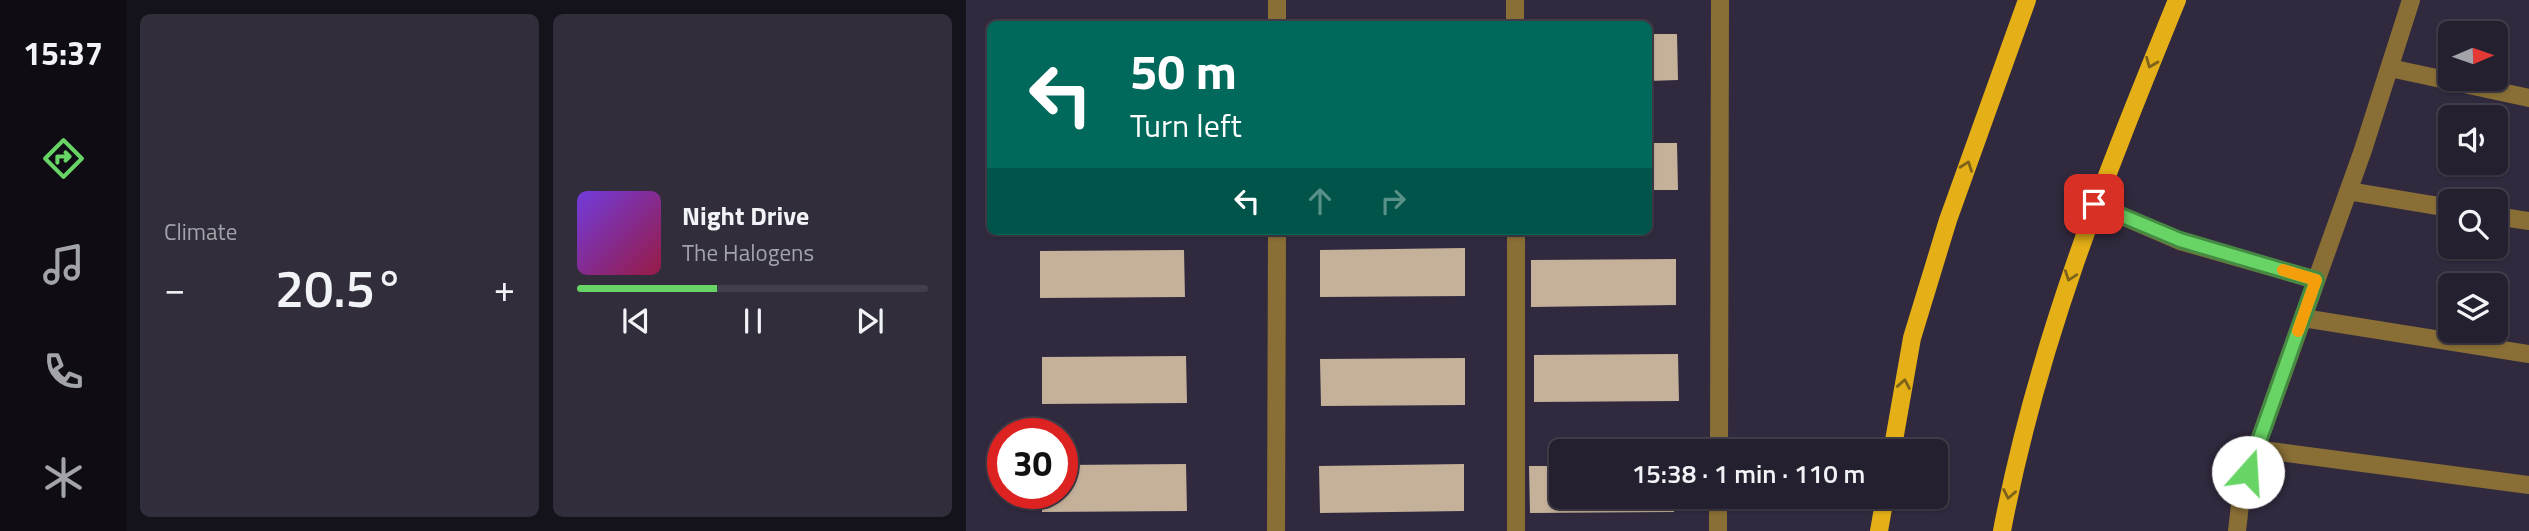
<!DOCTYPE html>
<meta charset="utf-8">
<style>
body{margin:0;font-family:"Titillium Web",sans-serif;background:#312d3b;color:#f1f3f6;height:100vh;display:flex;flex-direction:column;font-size:26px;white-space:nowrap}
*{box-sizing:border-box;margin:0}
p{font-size:23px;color:#a3a3aa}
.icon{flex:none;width:38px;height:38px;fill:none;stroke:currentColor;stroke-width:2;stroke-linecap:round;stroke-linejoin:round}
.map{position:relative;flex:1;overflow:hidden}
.side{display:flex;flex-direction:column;gap:14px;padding:14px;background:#14121a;width:840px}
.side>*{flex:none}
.guide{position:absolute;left:21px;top:21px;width:665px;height:214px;border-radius:10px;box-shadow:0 2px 5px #0004,0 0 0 2px #423e4b;background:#00695c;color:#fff;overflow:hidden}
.needle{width:46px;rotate:88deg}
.controls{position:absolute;left:1472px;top:21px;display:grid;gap:14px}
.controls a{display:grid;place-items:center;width:70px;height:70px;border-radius:10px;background:#25202f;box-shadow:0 2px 5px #0004,0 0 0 2px #423e4b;font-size:35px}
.speed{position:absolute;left:21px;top:418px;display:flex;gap:14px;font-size:35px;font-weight:700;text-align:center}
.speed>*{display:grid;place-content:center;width:91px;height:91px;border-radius:50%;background:#25202f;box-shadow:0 2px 5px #0004,0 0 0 2px #423e4b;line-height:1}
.speed .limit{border:10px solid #d22;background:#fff;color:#111}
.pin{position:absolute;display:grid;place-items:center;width:60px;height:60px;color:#fff;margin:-30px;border-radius:14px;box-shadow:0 4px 10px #0006}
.me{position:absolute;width:77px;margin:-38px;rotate:19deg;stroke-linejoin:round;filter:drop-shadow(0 0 5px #0008)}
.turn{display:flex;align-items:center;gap:24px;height:147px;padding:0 28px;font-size:32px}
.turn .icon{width:91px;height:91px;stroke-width:2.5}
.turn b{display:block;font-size:49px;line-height:60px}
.lanes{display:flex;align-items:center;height:66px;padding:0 28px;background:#0003;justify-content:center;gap:35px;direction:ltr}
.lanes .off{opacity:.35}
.big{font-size:52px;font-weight:600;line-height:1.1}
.side .card{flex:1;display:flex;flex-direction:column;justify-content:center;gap:10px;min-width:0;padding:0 24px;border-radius:10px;background:#312d3b}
.song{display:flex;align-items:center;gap:21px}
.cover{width:84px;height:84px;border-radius:10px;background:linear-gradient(135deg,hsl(260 70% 55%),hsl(340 70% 35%))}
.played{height:7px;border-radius:4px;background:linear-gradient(90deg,#68d465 40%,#423e4b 40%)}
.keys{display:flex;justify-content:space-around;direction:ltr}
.heat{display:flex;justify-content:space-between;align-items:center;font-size:38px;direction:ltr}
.side .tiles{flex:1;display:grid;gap:14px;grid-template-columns:repeat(2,1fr)}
.trip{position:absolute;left:583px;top:439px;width:399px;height:70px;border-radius:10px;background:#25202f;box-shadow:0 2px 5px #0004,0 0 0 2px #423e4b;font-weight:600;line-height:70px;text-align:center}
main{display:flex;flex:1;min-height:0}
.tab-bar{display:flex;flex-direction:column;width:126px;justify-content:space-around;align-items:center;background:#0f0d13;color:#a3a3aa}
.tab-bar .icon{width:49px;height:49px}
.tab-bar .active{color:#68d465}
.tab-bar b{font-size:32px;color:#f1f3f6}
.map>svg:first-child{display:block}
.building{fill:#c5b19a}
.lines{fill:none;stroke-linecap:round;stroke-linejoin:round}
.minor{stroke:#896f36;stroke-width:18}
.major{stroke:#e4af17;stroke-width:18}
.oneway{stroke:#7e621a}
.route-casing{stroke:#448a42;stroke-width:18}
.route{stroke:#68d465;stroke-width:12}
.slow{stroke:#f59e0b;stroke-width:12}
</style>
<main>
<nav class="tab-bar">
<b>15:37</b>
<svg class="icon active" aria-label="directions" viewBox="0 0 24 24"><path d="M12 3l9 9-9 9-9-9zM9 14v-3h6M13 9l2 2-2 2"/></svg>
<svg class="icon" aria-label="music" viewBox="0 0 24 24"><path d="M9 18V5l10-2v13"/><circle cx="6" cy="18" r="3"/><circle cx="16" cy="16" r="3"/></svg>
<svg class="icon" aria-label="phone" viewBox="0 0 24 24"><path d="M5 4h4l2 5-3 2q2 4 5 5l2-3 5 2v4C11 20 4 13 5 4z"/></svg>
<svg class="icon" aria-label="climate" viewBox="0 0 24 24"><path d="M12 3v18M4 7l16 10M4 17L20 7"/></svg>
</nav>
<section class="side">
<div class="tiles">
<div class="card"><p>Climate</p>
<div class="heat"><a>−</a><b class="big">20.5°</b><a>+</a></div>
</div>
<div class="card">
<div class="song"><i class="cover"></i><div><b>Night Drive</b><p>The Halogens</p></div></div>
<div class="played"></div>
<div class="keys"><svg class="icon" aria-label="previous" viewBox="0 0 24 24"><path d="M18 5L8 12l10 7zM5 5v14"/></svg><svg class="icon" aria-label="pause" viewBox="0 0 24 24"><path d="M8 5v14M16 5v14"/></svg><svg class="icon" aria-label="next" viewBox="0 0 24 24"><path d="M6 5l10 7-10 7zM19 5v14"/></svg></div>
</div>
</div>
</section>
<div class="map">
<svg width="1563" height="531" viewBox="0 0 1563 531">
<rect width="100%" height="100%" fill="#312a3f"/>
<path class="building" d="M682,34H711L712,80L682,81Z
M682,143H711L712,190H682Z
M499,248V296L354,297V250Z
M218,250L219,297L74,298V251Z
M710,259V305L565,307V260Z
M712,354L713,401L568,402V355Z
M220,356L221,403L76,404V357Z
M499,358V405L355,406L354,359Z
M220,464L221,511L76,512V494H96V465Z
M498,464V511L354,513L353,466Z
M563,466H595V497H708V512L564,513Z"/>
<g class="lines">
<path class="minor" d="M549,0V24
M311,24V0
M1424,68L1563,98
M1382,191L1484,208
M1128,204L1214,241L1350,280
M1530,216L1563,221
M550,231V531
M1337,318L1563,354
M1290,449L1563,485
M753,452L754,0
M310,531L311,231
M752,531V497
M1271,531L1275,496L1290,449L1397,150L1445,0"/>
<path class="major" d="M926,452L946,338L982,220L1061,0
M913,531L919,497
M1036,531C1072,341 1139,177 1211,0"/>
</g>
<defs><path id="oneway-chevron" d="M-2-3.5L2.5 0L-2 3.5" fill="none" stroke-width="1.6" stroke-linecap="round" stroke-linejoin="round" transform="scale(1.75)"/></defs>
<g class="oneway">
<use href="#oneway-chevron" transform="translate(1185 63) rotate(112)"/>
<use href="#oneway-chevron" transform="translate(1001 166) rotate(-70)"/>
<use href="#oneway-chevron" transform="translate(1104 276) rotate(109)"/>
<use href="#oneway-chevron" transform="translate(938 384) rotate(-80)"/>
<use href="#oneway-chevron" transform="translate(1043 494) rotate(101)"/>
</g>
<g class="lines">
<defs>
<path id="route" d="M1128,204L1214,240L1350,280L1282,472"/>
</defs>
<use href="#route" class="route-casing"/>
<use href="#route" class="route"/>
<path class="slow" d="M1317,270L1350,280L1332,331"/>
</g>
</svg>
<div class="controls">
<a><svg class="needle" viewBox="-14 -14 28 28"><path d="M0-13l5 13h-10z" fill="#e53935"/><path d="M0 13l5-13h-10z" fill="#a3a3aa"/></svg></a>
<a><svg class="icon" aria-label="sound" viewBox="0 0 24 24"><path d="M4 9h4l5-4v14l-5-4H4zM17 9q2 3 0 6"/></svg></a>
<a><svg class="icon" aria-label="search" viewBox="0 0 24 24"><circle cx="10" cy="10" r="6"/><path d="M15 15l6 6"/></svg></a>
<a><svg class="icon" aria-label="layers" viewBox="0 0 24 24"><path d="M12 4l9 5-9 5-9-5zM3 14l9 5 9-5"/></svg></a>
</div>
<div class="speed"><div class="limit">30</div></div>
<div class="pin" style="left:1128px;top:204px;background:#d93025"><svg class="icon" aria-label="arrive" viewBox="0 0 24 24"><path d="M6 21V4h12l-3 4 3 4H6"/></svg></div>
<svg class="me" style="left:1282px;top:472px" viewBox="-20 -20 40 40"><circle r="19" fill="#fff"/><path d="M0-13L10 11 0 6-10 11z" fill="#68d465"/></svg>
<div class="trip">15:38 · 1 min · 110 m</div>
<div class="guide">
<div class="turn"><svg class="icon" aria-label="left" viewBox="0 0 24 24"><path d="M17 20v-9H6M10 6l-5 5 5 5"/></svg><div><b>50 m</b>Turn left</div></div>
<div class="lanes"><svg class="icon" aria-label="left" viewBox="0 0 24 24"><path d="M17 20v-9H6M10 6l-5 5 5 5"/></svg><svg class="icon off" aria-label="ahead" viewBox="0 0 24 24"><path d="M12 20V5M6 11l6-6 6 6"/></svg><svg class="icon off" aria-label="right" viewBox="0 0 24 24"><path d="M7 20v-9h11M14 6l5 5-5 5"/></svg></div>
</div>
</div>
</main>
